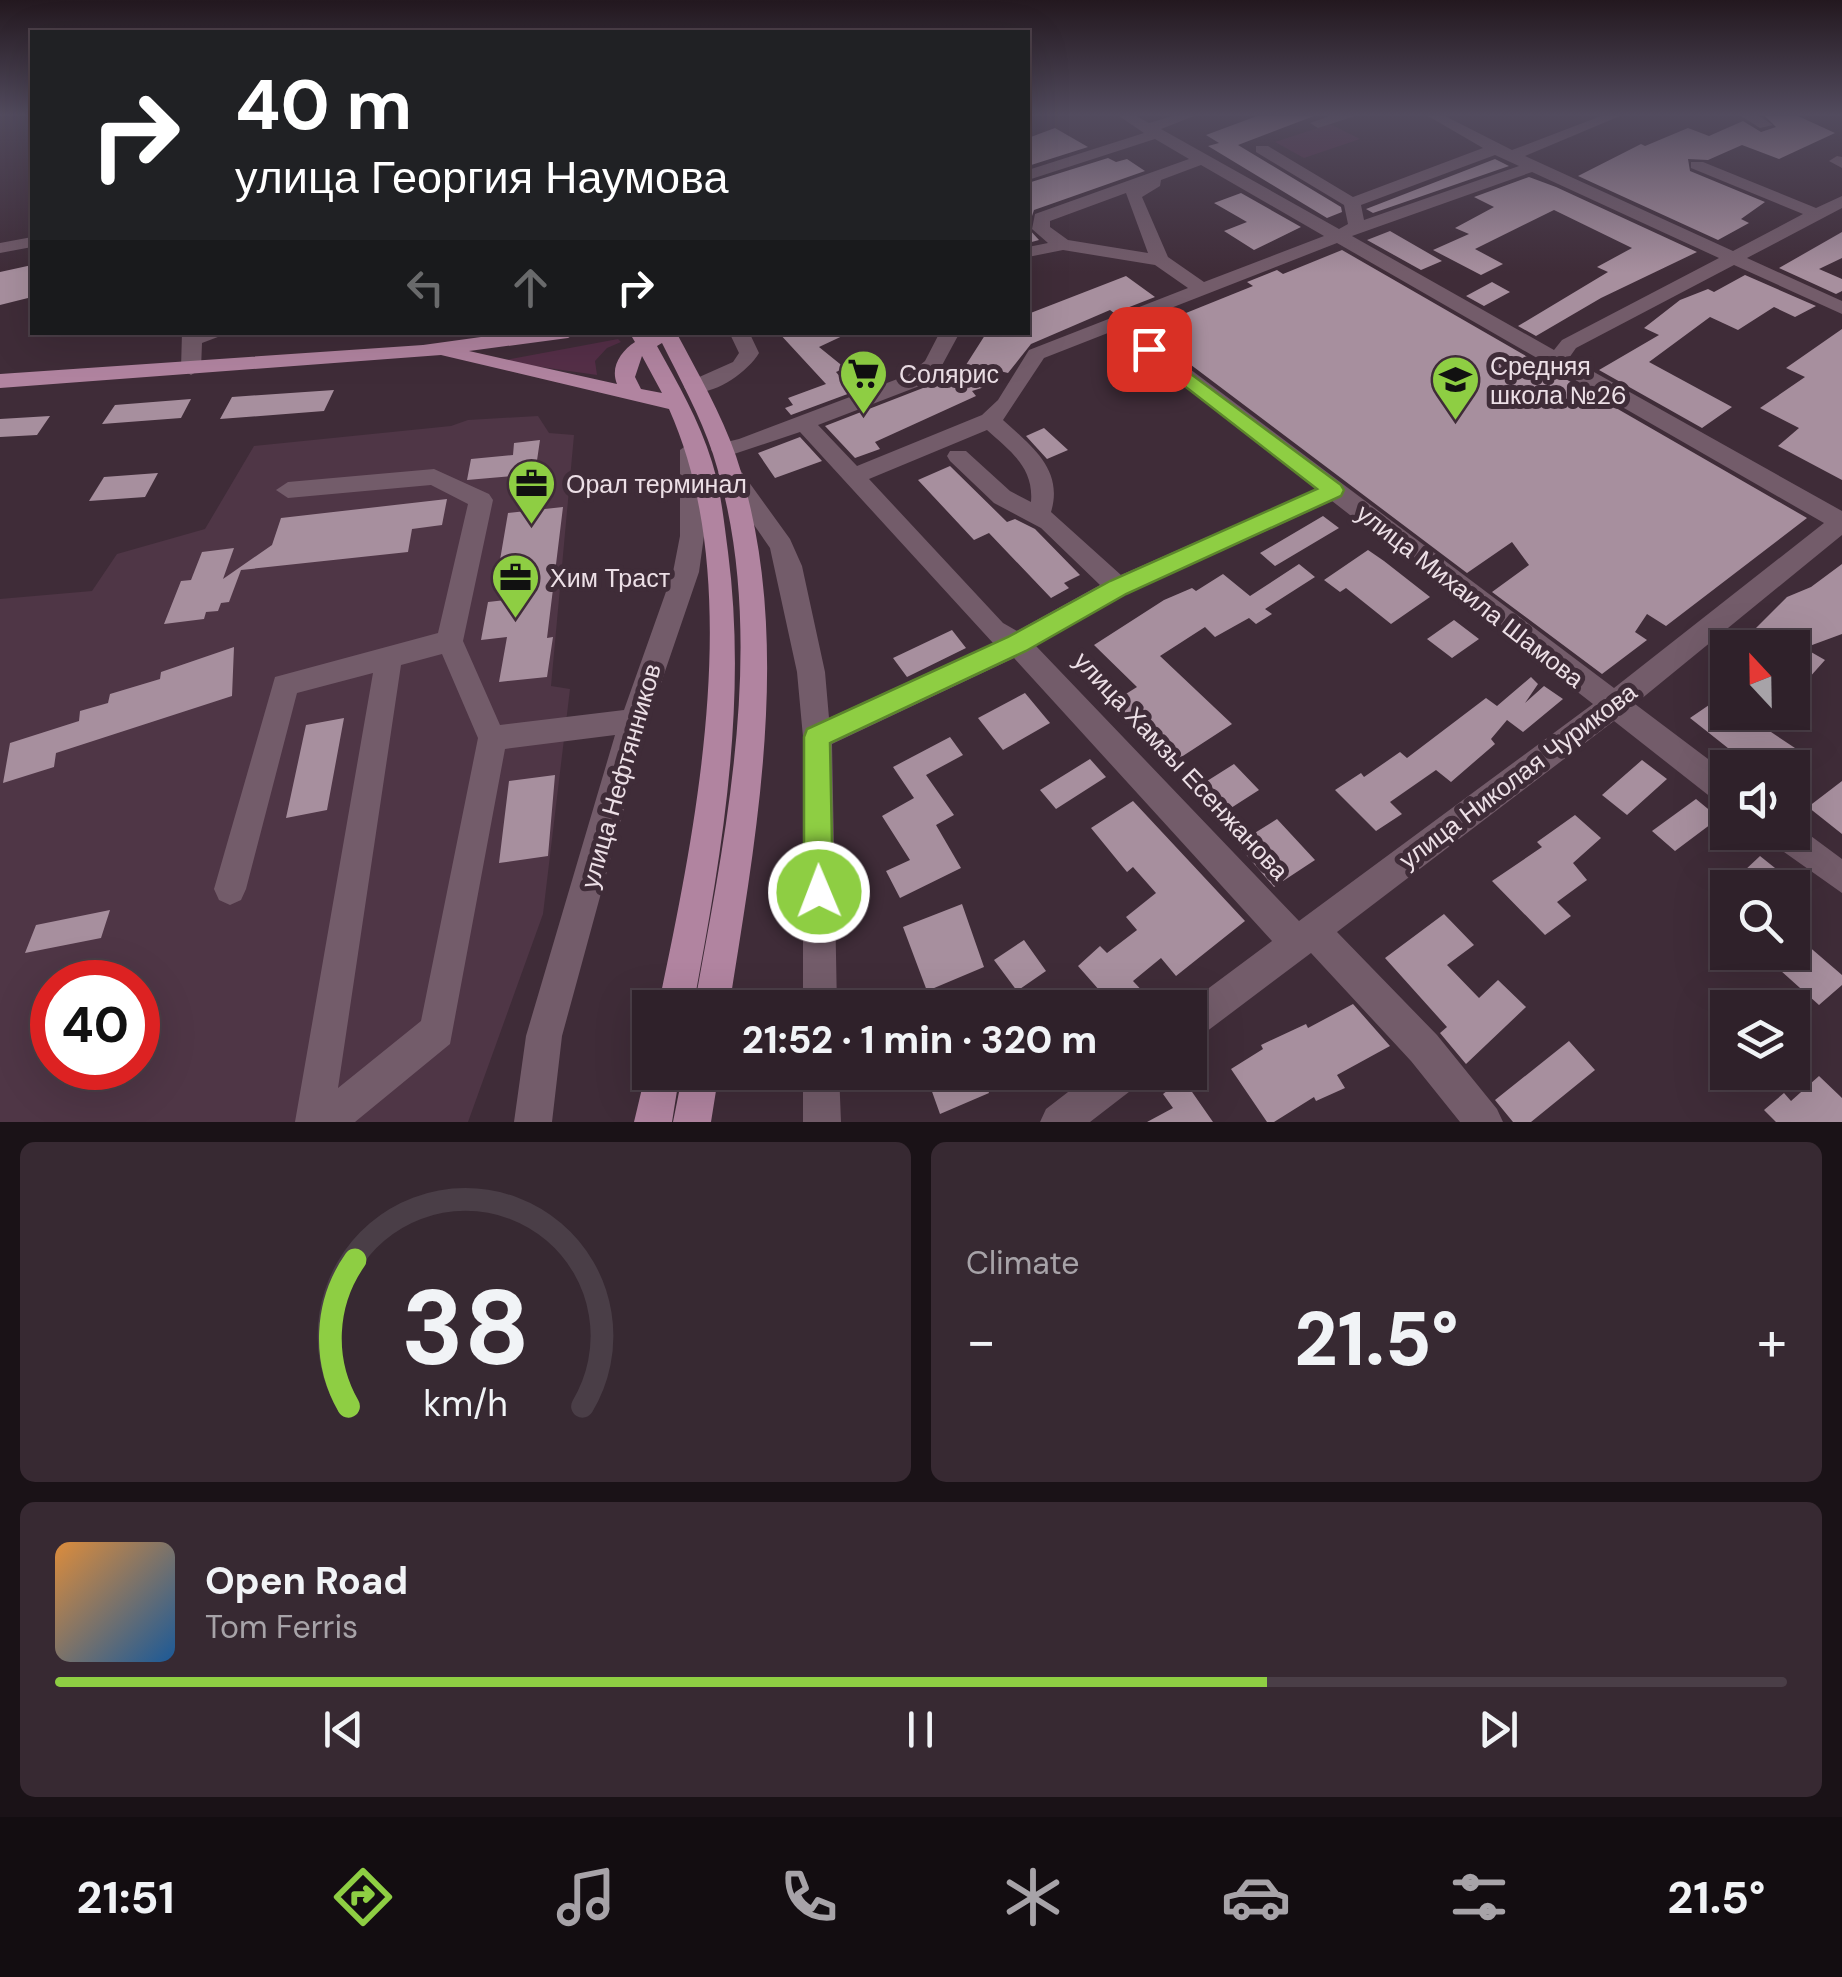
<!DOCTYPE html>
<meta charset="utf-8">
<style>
body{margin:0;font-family:"DM Sans",sans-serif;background:#372932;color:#f1f3f6;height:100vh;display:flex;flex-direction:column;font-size:38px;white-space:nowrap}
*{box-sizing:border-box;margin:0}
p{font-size:32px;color:#a7a3a8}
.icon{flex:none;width:55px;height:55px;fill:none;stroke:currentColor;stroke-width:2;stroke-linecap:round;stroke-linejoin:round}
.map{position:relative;height:1122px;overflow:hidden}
.panel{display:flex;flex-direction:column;gap:20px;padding:20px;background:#1a1217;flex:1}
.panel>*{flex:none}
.top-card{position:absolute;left:30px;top:30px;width:1000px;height:305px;border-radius:0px;box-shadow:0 10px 40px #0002,0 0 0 2px #4a3e47;background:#202124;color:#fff;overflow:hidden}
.needle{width:65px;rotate:338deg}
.fabs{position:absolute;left:1710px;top:630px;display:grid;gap:20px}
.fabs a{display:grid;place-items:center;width:100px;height:100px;border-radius:0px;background:#2f212a;box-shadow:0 10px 40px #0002,0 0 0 2px #4a3e47;font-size:50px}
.speed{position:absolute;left:30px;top:960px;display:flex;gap:20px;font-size:50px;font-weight:700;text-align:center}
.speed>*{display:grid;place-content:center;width:130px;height:130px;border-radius:50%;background:#2f212a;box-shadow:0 10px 40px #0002,0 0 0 2px #4a3e47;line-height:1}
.speed .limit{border:15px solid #d22;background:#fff;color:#111}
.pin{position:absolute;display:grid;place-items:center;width:85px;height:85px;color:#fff;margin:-42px;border-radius:20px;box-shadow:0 5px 15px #0006}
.me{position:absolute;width:110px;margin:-55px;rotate:359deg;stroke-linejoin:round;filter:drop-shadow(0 0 8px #0008)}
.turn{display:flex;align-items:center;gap:35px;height:210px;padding:0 40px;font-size:45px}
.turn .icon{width:130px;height:130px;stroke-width:2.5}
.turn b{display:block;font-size:70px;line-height:85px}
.lanes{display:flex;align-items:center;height:95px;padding:0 40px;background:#0003;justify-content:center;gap:50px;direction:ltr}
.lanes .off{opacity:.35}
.big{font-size:75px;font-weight:800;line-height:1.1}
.panel .tile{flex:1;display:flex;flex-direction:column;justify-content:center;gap:15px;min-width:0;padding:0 35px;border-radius:15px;background:#372932}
.panel .dial{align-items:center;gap:0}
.dial svg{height:260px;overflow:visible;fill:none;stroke:#4a3e47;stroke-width:7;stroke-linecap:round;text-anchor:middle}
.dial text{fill:#f1f3f6;stroke:none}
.song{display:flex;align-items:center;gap:30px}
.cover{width:120px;height:120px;border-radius:15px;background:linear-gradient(135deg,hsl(30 70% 55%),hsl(210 70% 35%))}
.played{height:10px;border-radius:5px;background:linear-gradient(90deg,#8ece43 70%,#4a3e47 70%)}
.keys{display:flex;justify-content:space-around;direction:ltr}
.heat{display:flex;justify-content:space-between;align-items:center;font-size:55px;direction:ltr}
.panel .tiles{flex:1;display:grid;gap:20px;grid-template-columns:1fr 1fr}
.tile:last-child{grid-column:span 2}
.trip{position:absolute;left:632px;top:990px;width:575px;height:100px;border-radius:0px;background:#2f212a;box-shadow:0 10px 40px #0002,0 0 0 2px #4a3e47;font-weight:800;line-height:100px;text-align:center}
.tabs{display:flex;height:160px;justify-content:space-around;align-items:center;background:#130d11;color:#a7a3a8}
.tabs .icon{width:70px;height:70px}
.tabs .current{color:#8ece43}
.tabs b{font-size:45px;color:#f1f3f6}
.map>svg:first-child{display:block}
.built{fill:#4f3646;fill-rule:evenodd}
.green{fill:#552f48}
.building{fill:#a78f9e}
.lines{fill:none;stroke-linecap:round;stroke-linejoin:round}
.minor{fill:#735c6a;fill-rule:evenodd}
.major{fill:#b184a0;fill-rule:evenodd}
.route{fill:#8ece43;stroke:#5c862c;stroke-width:2.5}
.labels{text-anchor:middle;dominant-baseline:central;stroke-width:10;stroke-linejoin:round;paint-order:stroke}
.poi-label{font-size:25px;fill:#ecdfe6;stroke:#3f2c38;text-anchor:start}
.street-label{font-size:25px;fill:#ecdfe6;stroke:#3f2c38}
</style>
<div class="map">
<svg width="1842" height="1122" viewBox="0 0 1842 1122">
<rect width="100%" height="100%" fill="#3f2c38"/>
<path class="built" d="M538,416L549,433L574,435L551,686L570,689L543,914L468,1122H0V599L92,591L117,554L205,529L254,446L451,426L468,420ZM52,982H138V1068H52Z"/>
<path class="green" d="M1330,124L1360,139L1304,158L1275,142Z
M618,339L621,342L607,348L595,361L597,375L500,361Z"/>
<path class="building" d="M1257,116H1314L1238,145L1341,207L1342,212L1327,218L1208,146L1219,143L1206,135Z
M1765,116H1798L1835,133L1779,159L1742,145L1708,160L1688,159L1690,171L1765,202L1741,219L1749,223L1718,240L1578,176L1641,144L1645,146L1688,128L1709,136L1743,121L1761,132L1776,127Z
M1055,128L1088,147L1028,166V138Z
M1108,158L1116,162L1127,159L1145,171L1034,210L1028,228L1039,240L1028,243V183Z
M1495,159L1509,166L1373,213L1366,209Z
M1529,177L1556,187L1697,252L1601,298L1536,336L1518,326L1608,272L1597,267L1632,248L1554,210L1475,249L1503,264L1481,275L1433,250L1469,234L1455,228L1494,207L1474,197Z
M1241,193L1301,227L1254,250L1224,231L1247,222L1214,203Z
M1390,231L1442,261L1421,270L1367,240Z
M1842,232V258L1819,269L1842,279V291L1836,294L1779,268Z
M1342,250L1807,518L1666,626L1647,614L1635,632L1647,640L1602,674L1492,592L1529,565L1512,542L1467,573L1138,325L1175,310L1181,315L1253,286L1247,282L1277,270L1283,274Z
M32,265V297L0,305V272Z
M1745,275L1816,306L1795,317L1774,307L1738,330L1710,317L1649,362L1732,407L1702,428L1599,370L1659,335L1644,328L1680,300L1708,289L1714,292Z
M1126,276L1155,297L1114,313L1110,310L1031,344L1008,373L1000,371L994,384L972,391L976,396L875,442L880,449L855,458L825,426L923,388L964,368L987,332H1028V314Z
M1492,282L1510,292L1484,306L1466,296Z
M1842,329V480L1778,446L1799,428L1760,408L1805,377L1786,368Z
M778,332H851L819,347L845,368L836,372L853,392L791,415L785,408L793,405L788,398L826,384Z
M334,390L324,411L220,419L232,397Z
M191,399L181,418L102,424L115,405Z
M50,416L37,435L0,437V419Z
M1044,428L1068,450L1047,459L1026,436Z
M800,437L822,461L775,478L758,453Z
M540,440L535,474L467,480L471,459L513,455L514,443Z
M950,466L1007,522L1015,519L1035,529L1080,575L1064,583L1069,588L1051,598L989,533L974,540L918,480Z
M158,473L145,497L89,501L104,477Z
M447,499L442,525L412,529L408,552L241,570L229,602L221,603L218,611L206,612L204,619L164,624L181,581L191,580L202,552L234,548L223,579L272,545L281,518Z
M563,507L547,638L553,637L547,677L499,682L507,637L481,640L488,602L523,598L529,557L500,560L508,513Z
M1323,516L1339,528L1275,566L1260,553Z
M1368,550L1384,561L1430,597L1391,624L1346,588L1340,592L1324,580Z
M1299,564L1315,577L1265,609L1272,614L1256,624L1249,618L1215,637L1205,627L1160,656L1232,724L1169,765L1113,702L1137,687L1094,645L1164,600L1192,588L1196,591L1223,574L1250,596Z
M1842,564V634L1804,648L1825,660L1792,697V648H1736L1787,597L1811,587Z
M1454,620L1479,639L1452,658L1427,639Z
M952,630L966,648L907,677L893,658Z
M234,647L232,696L56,753L54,767L3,783L10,743L79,721L80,711L108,703L110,694L160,679L161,672Z
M1531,677L1538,684L1525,703L1544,686L1563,699L1523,732L1507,720L1491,739L1495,744L1451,782L1436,770L1390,802L1402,814L1376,831L1335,790L1361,773L1364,777L1400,752L1407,758L1486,698L1497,706Z
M1728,692V712H1741L1798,750L1773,768L1724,766L1738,756L1690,718Z
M1025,693L1050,723L1003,750L978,718Z
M344,718L327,810L286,818L306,725Z
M950,737L963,755L926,775L954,815L936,825L961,868L900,898L886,871L910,860L882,816L914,798L893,767Z
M1090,759L1106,777L1056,809L1040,790Z
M1642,760L1667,779L1627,815L1602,795Z
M1234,764L1259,790L1220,815L1196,788Z
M555,775L548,856L499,863L509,781Z
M1842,781V834L1808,807Z
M1696,799L1719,818L1675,851L1652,831Z
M1133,801L1245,921L1176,976L1161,958L1133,981L1147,996L1135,1008H1115L1078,966L1100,946L1107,953L1137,930L1126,917L1156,893L1133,867L1127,872L1091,828Z
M1575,815L1601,838L1573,863L1587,880L1557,902L1571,916L1545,935L1492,881L1542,847L1537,842Z
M1277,819L1315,860L1274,887L1237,844Z
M1760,856L1800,888H1726Z
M962,904L984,967L927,991L903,927Z
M110,910L101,938L25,953L36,925Z
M1444,914L1474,945L1447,965L1479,998L1498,980L1526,1007L1466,1064L1440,1033L1447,1027L1385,958Z
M1792,932L1842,975V985L1819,1005L1760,952H1792Z
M1024,940L1046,971L1017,991L994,960Z
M1353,1004L1390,1046L1337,1075L1345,1088L1316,1101L1314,1097L1274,1122H1267L1231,1069L1263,1049L1261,1045L1306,1024L1308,1028Z
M1569,1041L1595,1070L1531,1122H1513L1495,1100Z
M925,1072H981L989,1093L940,1114Z
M1819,1076L1842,1098V1122H1776L1764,1110L1784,1093L1791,1101Z
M1183,1079L1213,1122H1147L1173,1108L1163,1094Z"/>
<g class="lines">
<path class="minor" d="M1119,116H1136L1149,123L1173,116H1194L1161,129L1339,229L1348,224L1344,205L1256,152V146H1268L1353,197L1483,148L1428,116H1445L1512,150L1601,116H1620L1525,156L1733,251L1803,214L1691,168V162H1703L1816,208L1842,196V208L1747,258L1842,301V314L1734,265L1576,348L1569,358L1842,511V535L1635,704L1728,774V805L1717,802L1614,721L1337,932L1437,1035L1497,1109L1503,1122H1460L1411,1061L1311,953L1202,1035L1190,1041V1008H1182L1272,941L1014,658L832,744L837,1008H803V737L797,672L770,548L718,473L722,467H738L790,539L802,566L825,672L829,718L993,643L800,432L722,458L711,450L714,445L739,439L908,375L925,361L940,332H960L940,369L922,385L818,425L857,466L982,415L998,400L1029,350L1188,288L1155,265L1063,250L1028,257V247L1048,243L1032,229L1035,214L1189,159L1155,139L1028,180V170L1144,133ZM1495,155L1519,166L1364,220L1361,205ZM1201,165L1324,236L1204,282L1168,257L1142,197L1160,186L1161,180ZM1532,172L1719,258L1562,340L1554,350L1352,236ZM1126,193L1148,253L1068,240L1050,227V221ZM1337,243L1824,523L1614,688L1130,324ZM1113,331L1316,489L1121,575L1051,512C1064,469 1031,446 1003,420L1044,358ZM987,430C1010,451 1034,467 1031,502L1010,491L966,451H950L947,456L950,461L994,503L1041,528L1100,585L1017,631L1003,623L869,479ZM1332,501L1593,704L1299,921L1036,646L1127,594Z
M1330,116H1355L1318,128L1310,123Z
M1741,116H1759L1773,125L1760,128Z
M1837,156L1842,157V168L1829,161Z
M32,237V247L0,253V243Z
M182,332H231L202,343L201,369L191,375L181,369Z
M729,332H749L759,353C747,373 712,397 688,392L684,387L688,382L733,362L739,353Z
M691,442L702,450L704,536L699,572L648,721L562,1036L552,1122H514L526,1036L615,735L505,749L450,1044L355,1122H295L373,673L297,693L246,889L241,900L230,905L219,900L214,889L275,677L438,633L468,504L431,485L288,498L276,490L288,482L434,469L489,494L493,500L463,641L500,725L624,710L673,572L680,536V450ZM442,654L478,738L421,1021L338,1088L401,665Z
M1792,822L1842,859V893L1770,842L1766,832H1792Z
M803,1072H839L841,1122H803Z
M1094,1072H1143L1138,1085L1090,1122H1040L1046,1109Z"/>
<path class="major" d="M518,332H578L568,338L469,351L617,384C610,367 621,351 635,342L629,332H676C698,373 721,413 736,456C795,633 757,829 729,1008H694C726,829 770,632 713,454C700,415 680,379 662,343L657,346C678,384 699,420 712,462C721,491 724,522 728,552C748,706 721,857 693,1008H658C696,827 747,583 669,409L441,355L0,388V374L423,345ZM642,356L662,393L641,389L635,377Z
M649,1059L650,1072H680L672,1122H634Z
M683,1072H719L711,1122H673Z"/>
</g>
<linearGradient id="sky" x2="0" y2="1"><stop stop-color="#23181f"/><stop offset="0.42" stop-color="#524b5e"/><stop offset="1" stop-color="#524b5e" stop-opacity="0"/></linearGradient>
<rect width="1842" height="273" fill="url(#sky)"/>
<path class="route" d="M1149,343L1341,485L1344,490L1341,496L1126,594L1026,651L830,743L833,892L829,902L819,906L808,902L804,892V737L807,729L1008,637L1110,581L1317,489L1142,353V345Z"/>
<defs>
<symbol id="supermarket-pin" viewBox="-11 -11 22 30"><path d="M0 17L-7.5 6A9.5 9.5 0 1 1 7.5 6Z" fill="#8ece43" stroke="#3f2c38"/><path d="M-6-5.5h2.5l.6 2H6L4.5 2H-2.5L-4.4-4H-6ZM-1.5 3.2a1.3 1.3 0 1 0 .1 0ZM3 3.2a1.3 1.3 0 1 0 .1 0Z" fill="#111"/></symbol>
<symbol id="school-pin" viewBox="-11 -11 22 30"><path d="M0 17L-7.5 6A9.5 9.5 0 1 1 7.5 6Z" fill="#8ece43" stroke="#3f2c38"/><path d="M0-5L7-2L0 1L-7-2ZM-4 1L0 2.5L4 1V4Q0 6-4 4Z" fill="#111"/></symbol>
<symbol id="office-pin" viewBox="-11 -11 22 30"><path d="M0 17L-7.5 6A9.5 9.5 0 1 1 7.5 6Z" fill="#8ece43" stroke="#3f2c38"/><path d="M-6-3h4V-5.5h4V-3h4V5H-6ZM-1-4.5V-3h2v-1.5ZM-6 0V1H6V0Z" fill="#111"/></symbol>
</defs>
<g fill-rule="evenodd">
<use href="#supermarket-pin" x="836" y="346" width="55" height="75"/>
<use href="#school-pin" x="1428" y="352" width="55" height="75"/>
<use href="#office-pin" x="504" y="456" width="55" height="75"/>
<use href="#office-pin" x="488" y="550" width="55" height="75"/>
</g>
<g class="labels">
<g class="poi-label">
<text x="1490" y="366">Средняя<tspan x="1490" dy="29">школа №26</tspan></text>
<text x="899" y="374">Солярис</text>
<text x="566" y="484">Орал терминал</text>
<text x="550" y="578">Хим Траст</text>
</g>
<g class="street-label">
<text transform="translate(1470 596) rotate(38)">улица Михаила Шамова</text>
<text transform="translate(1181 766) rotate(47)">улица Хамзы Есенжанова</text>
<text transform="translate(621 776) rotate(-74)">улица Нефтянников</text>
<text transform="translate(1518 776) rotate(-37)">улица Николая Чурикова</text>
</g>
</g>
</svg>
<div class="fabs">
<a><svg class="needle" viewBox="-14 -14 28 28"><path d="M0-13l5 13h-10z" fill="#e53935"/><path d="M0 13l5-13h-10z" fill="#a7a3a8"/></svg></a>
<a><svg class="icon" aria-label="sound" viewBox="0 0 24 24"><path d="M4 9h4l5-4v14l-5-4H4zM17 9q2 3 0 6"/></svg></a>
<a><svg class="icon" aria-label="search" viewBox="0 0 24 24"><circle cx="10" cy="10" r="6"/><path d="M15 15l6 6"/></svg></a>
<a><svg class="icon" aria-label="layers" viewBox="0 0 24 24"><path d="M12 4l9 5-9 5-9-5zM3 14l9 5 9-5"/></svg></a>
</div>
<div class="speed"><div class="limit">40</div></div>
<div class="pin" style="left:1149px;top:349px;background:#d93025"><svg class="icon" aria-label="arrive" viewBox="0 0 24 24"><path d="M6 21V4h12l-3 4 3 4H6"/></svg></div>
<svg class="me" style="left:819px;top:892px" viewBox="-20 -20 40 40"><circle r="17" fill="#8ece43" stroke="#fff" stroke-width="3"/><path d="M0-11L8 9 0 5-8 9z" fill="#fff"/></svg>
<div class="trip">21:52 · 1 min · 320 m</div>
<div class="top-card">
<div class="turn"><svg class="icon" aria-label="right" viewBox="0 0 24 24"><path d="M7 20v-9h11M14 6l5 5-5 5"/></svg><div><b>40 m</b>улица Георгия Наумова</div></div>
<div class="lanes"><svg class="icon off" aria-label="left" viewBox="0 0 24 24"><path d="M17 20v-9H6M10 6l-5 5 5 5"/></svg><svg class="icon off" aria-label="ahead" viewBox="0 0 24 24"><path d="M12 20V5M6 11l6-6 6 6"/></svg><svg class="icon" aria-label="right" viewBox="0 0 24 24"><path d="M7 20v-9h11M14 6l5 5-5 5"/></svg></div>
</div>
</div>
<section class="panel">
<div class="tiles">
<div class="tile dial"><svg viewBox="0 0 100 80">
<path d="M14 69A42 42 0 1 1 86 69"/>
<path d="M14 69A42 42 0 0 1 16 24" stroke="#8ece43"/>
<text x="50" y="56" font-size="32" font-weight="700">38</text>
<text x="50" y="72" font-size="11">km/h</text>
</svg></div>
<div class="tile"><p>Climate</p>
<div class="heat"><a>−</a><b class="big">21.5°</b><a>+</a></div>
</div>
<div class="tile">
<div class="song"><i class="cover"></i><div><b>Open Road</b><p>Tom Ferris</p></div></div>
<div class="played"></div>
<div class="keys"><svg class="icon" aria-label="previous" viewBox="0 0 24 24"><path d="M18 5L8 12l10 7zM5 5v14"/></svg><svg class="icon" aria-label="pause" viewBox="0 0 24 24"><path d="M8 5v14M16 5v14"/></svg><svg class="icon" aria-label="next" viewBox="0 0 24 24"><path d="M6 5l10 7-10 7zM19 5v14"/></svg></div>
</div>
</div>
</section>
<nav class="tabs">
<b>21:51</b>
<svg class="icon current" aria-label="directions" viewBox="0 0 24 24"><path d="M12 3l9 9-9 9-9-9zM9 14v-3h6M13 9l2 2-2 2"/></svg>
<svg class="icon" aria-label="music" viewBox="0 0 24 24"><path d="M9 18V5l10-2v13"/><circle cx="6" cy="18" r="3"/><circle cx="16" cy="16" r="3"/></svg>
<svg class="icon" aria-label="phone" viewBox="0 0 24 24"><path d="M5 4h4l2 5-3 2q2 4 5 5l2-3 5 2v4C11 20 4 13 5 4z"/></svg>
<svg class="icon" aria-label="climate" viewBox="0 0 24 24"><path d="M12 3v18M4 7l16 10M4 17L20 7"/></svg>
<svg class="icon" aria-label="car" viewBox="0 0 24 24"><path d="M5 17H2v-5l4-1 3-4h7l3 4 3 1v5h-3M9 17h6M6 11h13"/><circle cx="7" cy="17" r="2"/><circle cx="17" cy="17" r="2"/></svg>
<svg class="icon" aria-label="filters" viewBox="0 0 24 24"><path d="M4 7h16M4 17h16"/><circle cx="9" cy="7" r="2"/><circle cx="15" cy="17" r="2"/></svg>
<b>21.5°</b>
</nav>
